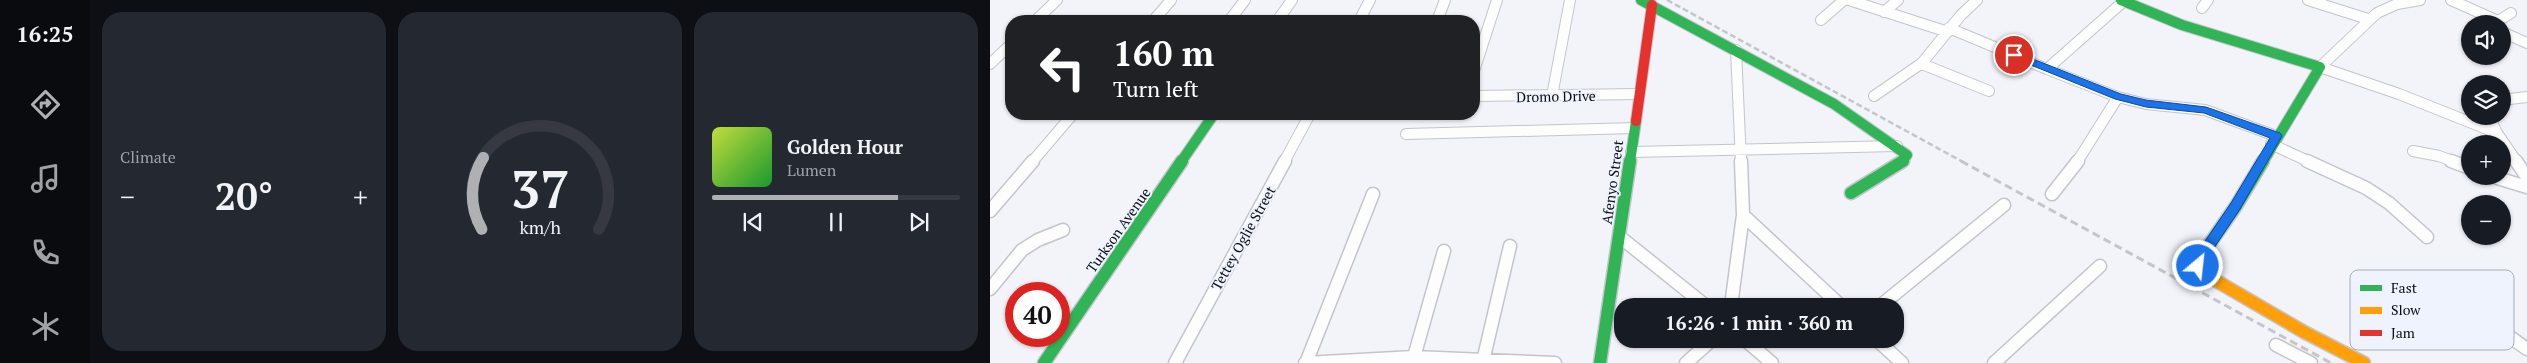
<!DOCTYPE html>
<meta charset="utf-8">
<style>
body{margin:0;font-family:"PT Serif",serif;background:#242831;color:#f1f3f6;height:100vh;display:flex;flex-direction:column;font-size:19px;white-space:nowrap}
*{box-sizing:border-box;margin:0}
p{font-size:16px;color:#9ea1a6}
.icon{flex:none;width:28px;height:28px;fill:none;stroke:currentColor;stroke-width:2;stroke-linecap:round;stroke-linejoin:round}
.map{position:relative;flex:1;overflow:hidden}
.panel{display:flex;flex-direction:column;gap:12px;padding:12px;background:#0d0f14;width:900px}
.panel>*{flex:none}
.top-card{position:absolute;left:15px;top:15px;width:475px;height:105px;border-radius:20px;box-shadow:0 1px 4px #0004;background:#202124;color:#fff;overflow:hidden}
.controls{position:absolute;left:1471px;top:15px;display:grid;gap:10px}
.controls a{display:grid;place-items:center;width:50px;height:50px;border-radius:50%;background:#171b24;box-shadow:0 1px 4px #0004;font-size:25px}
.speed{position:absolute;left:15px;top:282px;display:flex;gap:10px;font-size:25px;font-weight:700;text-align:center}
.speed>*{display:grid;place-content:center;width:65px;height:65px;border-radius:50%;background:#171b24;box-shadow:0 1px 4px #0004;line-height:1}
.speed .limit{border:8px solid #d22;background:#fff;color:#111}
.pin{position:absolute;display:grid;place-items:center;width:42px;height:42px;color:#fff;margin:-21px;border:2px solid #fff;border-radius:50%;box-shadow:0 1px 5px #0007}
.me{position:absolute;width:55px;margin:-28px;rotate:28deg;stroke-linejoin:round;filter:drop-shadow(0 0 4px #0008)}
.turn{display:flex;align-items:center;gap:18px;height:105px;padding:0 25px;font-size:22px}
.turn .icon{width:65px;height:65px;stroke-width:2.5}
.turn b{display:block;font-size:35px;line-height:42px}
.big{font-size:38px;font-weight:600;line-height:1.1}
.panel .widget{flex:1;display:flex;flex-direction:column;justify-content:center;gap:8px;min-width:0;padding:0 18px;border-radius:20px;background:#242831}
.panel .dial{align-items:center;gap:0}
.dial svg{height:130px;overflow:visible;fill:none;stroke:#363941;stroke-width:7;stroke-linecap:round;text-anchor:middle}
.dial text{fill:#f1f3f6;stroke:none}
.song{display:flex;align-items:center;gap:15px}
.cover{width:60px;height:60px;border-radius:8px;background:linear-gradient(135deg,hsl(70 70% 55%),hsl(130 70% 35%))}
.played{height:5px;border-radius:2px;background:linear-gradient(90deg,#aeb0b4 75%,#363941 75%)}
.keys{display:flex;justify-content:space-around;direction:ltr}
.heat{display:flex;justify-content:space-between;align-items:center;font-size:28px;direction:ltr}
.panel .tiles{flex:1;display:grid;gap:12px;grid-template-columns:repeat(3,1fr)}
.trip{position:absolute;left:624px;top:298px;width:290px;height:50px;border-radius:20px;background:#171b24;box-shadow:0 1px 4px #0004;font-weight:600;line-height:50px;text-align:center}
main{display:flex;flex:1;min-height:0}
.dock{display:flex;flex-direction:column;width:90px;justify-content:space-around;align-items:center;background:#090b0e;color:#9ea1a6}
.dock .icon{width:35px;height:35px}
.dock .selected{color:#aeb0b4}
.dock b{font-size:22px;color:#f1f3f6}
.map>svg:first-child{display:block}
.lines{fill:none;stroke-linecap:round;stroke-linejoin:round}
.street-far1-casing{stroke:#c3c5cb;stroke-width:12}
.street-casing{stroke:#c3c5cb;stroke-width:15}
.fast-far1-casing{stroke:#c3c5cb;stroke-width:12}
.fast-casing{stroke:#c3c5cb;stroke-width:15}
.slow-casing{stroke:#c3c5cb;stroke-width:15}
.jam-casing{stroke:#c3c5cb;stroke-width:12}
.street-far1{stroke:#fdfdfe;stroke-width:10}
.street{stroke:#fdfdfe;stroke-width:12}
.fast-far1{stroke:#30b455;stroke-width:10}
.fast{stroke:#30b455;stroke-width:12}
.slow{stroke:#ff9f0a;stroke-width:12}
.jam{stroke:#e5322d;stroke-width:10}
.rail-far1{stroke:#c5c6c8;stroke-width:2.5;stroke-dasharray:6 3;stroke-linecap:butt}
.rail{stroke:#c5c6c8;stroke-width:3;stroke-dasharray:8 4.5;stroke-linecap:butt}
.route{fill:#1a73e8;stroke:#114b97}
.labels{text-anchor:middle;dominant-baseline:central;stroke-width:4;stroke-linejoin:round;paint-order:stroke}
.street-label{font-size:14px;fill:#090c11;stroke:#eef3fd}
.key{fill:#eef3fd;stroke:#a9aeb6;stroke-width:1}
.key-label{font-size:14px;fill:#090c11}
</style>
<main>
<nav class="dock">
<b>16:25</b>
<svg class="icon selected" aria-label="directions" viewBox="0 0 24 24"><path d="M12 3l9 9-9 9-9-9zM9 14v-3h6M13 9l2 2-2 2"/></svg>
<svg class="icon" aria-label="music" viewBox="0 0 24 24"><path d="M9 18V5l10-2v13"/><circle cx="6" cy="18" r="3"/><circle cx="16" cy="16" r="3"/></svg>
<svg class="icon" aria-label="phone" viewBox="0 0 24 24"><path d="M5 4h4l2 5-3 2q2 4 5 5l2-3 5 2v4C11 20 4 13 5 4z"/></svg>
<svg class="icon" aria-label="climate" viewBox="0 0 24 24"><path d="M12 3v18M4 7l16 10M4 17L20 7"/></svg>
</nav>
<section class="panel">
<div class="tiles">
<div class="widget"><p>Climate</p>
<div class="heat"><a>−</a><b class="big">20°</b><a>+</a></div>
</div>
<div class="widget dial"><svg viewBox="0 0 100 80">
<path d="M14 69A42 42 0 1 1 86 69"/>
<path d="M14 69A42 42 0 0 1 15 25" stroke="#aeb0b4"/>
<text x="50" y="56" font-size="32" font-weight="700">37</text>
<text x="50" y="72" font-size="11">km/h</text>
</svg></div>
<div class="widget">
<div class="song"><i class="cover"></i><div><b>Golden Hour</b><p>Lumen</p></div></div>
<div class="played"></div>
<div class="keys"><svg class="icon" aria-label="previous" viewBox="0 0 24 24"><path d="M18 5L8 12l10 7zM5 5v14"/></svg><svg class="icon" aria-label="pause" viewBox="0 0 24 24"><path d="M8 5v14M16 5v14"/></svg><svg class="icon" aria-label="next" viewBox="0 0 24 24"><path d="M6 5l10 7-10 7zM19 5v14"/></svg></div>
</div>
</div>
</section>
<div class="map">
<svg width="1537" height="363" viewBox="0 0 1537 363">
<rect width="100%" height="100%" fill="#f2f4fa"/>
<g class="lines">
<defs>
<path id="street-far1" d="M859,0L958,32
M1318,0L1378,19
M1430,0L1407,4L1387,13L1330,67L1409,94L1507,133
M1461,0L1508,21
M1212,8L1218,0
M894,12L908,0
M831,20L854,0
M45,21L67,0
M163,21L181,0
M239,21L255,0
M287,21L302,0
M369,21L380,0
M447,21L455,0
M1508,24V21L1521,13
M959,28L1057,69L1134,1
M1512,32L1537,43
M746,50L751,162
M0,64L21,44
M932,64L999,91
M1057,69L1128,97L1156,104L1215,110L1286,136
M484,71L507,0
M484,96L649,94
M562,96L580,0
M884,96L932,63L971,15L987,0
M1512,100L1537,97
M1499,116L1507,133L1527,162
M416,134L645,128
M1281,144L1320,162
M1423,151L1449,156L1465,162
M641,152L907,146
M42,162L83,114
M294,162L320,114
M1087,162L1128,97"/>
<path id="street" d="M1317,161L1376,188L1399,203L1437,237
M1461,161L1480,168
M1526,161L1537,177
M1501,176L1537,187
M1062,194L1088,161
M0,211L43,161
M753,215L851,306
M630,237L716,306
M0,289L32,250L48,240L73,230
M1475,305L1537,349
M741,306L753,215L751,161
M890,306L1014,205
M754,339L782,363
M886,339L912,363
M1286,345L1321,363
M424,357L454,251
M493,361L520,246
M185,363L295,161
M315,363L424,357L565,363
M316,363L383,194
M696,363L723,339
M1004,363L1110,266"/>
<path id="fast-far1" d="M651,0L844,104L917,155L911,162
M1131,0L1192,25L1330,67L1273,162
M191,162L224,114
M640,162L646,121"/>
<path id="fast" d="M861,193L913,161
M1208,265L1207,262L1246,206L1273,161
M54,363L192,161
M610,363L640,161"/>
<path id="slow" d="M1208,265L1211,272L1314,332L1374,363"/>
<path id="jam" d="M646,121L662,5"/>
</defs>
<use href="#street-far1" class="street-far1-casing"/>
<use href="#street" class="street-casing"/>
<use href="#fast-far1" class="fast-far1-casing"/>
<use href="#fast" class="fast-casing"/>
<use href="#slow" class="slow-casing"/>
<use href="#jam" class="jam-casing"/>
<use href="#street-far1" class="street-far1"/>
<use href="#street" class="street"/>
<use href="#fast-far1" class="fast-far1"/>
<use href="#fast" class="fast"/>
<use href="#slow" class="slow"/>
<use href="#jam" class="jam"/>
<path class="rail-far1" d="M677,0L973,162"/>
<path class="rail" d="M971,161L1341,363"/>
</g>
<path class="route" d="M1021,53H1028L1131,94L1156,100L1216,107L1290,133L1292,136L1250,209L1214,263L1212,270H1203L1201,262L1241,203L1280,138L1214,113L1156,107L1125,99L1021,57Z"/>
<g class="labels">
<g class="street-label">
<text transform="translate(566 96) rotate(-1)">Dromo Drive</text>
<text transform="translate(622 182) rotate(-82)">Afenyo Street</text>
<text transform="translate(128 230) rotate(-55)">Turkson Avenue</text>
<text transform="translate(253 238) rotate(-61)">Tettey Oglie Street</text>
</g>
</g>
<rect x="1360" y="270" width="164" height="80" rx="8" class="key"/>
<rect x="1370" y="285" width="22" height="6" fill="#30b455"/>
<rect x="1370" y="307" width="22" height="7" fill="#ff9f0a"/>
<rect x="1370" y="330" width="22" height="6" fill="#e5322d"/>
<g class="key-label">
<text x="1401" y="293">Fast</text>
<text x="1401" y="315">Slow</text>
<text x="1401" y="338">Jam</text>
</g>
</svg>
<div class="controls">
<a><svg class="icon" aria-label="sound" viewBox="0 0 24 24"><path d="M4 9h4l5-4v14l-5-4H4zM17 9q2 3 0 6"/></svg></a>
<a><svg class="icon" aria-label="layers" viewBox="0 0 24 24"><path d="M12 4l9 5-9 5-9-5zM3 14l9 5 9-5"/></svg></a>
<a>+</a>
<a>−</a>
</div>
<div class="speed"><div class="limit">40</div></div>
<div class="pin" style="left:1024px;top:55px;background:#d93025"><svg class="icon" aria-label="arrive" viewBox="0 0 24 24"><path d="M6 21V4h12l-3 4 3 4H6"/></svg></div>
<svg class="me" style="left:1208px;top:266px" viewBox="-20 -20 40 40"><circle r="17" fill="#1a73e8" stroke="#fff" stroke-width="3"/><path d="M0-11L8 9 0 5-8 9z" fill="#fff"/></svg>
<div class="trip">16:26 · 1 min · 360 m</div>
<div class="top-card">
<div class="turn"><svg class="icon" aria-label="left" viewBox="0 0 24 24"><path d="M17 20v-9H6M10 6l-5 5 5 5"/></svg><div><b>160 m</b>Turn left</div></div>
</div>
</div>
</main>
